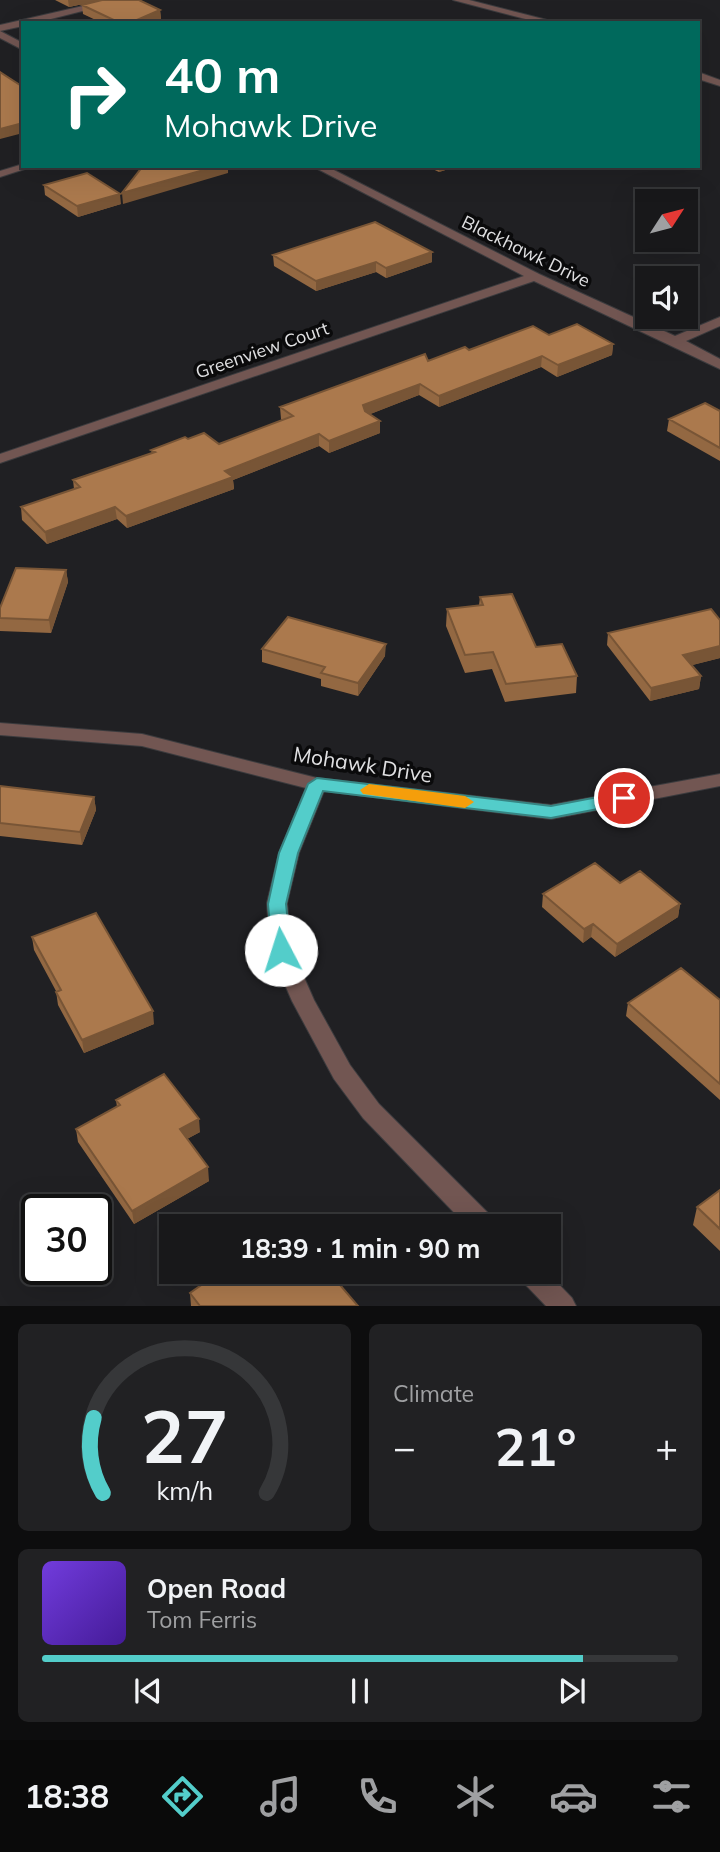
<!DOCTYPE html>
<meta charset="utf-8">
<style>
body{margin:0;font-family:Mulish,sans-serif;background:#212123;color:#f1f3f6;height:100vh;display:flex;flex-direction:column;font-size:26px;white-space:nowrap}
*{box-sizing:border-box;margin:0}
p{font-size:23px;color:#9fa0a2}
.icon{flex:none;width:38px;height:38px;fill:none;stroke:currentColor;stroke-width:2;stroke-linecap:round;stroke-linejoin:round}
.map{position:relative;height:1306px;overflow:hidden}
.sheet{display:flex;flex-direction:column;gap:18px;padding:18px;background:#0d0d0e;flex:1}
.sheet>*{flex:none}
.banner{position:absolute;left:21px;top:21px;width:679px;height:147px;border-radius:0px;box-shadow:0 7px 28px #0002,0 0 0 2px #363739;background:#00695c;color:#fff;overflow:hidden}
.needle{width:46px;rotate:54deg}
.tools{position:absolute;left:635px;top:189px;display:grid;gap:14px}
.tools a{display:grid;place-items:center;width:63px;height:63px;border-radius:0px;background:#18181a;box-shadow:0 7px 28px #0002,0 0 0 2px #363739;font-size:35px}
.speed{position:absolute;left:21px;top:1194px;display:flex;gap:14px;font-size:35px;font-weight:700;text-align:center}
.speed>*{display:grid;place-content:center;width:91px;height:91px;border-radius:50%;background:#18181a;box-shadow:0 7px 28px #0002,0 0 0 2px #363739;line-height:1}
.speed .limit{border:4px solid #111;border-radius:10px;background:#fff;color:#111}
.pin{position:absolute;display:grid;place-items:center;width:60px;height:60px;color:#fff;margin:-30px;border:4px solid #fff;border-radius:50%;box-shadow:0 2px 7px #0007}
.me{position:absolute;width:77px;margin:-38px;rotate:355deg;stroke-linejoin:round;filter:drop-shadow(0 0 5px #0008)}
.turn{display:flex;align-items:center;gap:24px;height:147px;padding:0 28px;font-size:32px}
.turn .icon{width:91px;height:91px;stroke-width:2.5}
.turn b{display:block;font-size:49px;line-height:60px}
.big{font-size:52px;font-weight:700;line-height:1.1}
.sheet .tile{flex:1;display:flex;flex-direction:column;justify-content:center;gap:10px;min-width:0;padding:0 24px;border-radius:10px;background:#212123}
.sheet .dial{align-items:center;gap:0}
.dial svg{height:182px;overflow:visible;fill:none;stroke:#363739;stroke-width:7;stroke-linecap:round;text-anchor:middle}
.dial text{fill:#f1f3f6;stroke:none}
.song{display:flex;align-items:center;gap:21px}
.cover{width:84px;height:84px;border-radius:10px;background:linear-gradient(135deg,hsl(260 70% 55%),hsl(260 70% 35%))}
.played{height:7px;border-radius:4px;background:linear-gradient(90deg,#53cdca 85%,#363739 85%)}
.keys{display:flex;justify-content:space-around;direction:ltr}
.heat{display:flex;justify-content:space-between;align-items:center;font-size:38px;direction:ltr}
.sheet .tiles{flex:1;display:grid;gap:18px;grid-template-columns:1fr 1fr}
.tile:last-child{grid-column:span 2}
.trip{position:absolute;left:159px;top:1214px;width:402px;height:70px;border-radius:0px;background:#18181a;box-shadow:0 7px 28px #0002,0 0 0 2px #363739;font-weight:700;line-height:70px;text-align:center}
.menu{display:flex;height:112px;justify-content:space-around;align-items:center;background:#0a0a0a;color:#9fa0a2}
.menu .icon{width:49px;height:49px}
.menu .on{color:#53cdca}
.menu b{font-size:32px;color:#f1f3f6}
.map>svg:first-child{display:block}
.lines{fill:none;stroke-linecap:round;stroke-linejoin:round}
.street-casing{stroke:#3b3b3e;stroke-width:2}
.street{fill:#725652;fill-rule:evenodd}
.wall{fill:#936842}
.shaded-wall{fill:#785536}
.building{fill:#ab794d;stroke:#785536;stroke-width:2}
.route{fill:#53cdca;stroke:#368583;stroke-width:2}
.slow{fill:#f59e0b}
.labels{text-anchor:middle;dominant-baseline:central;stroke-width:7;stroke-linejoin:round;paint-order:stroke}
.far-street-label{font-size:18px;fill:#e0e0e2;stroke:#0a0a0b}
.street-label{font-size:21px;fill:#e0e0e2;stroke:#0a0a0b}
</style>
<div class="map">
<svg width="720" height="1306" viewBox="0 0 720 1306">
<rect width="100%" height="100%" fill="#202023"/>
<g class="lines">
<defs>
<path id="street" d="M109,0H126L35,23H23V26L0,31V25Z
M453,0H469L559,23H541Z
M0,31L23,43V50L0,38Z
M698,72L720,80V86L698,79Z
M23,164L34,166L0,177V171Z
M312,166H326L539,274L675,336L720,317V326L686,341L720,359V369L534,281L0,463V454L524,276Z
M0,723L142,734L317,778L551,805L720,774V786L551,819L324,791L299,853L287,903L292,950L314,1000L350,1065L379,1104L494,1219L497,1227H468L363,1118L334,1079L292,1001L270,950L267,903L279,853L306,788L142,746L0,735Z
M517,1272H547L572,1298L576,1306H546L521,1280Z"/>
</defs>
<use href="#street" class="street-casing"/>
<use href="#street" class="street"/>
</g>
<path class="wall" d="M55,0H102L69,7Z
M82,5L160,10L161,19L151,23H102L83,14Z
M426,166H458L439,172Z
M44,185L121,204L78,217L45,195Z
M273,255L432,262L386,278L376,272L316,291L274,266Z
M549,335L613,344L612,355L557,377L541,367L439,407L419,395L370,414L380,433L329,453L319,446L233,480L234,489L127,528L117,519L47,544L22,520L21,507L74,489L73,480L152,453L151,450L188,439L219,444L282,420L281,419L280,407L428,361L469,350Z
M720,411V461L667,431L669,419Z
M66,570L68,582L51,633L0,631V608Z
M480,597L536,647L577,676L576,693L505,702L492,669L465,673L446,626L447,609L479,605Z
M720,620V658L692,665L701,676L699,689L650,701L607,645L608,633Z
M262,649L385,656L358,696L321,686V679L262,662Z
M0,786L94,797L96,810L82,845L0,836Z
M620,883L680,904L678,917L615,957L591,937L583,943L542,907L543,894Z
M32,937L154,1024L84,1053L58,1005L56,991L34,950Z
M720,1000V1100L626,1016L628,1003Z
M116,1100L200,1132L187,1139L209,1181L134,1224L78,1142L76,1129L117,1107Z
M720,1190V1251L693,1225L697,1207Z
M190,1293L358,1306H191Z"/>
<path class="shaded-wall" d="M68,0H102L69,7Z
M160,10L161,19L151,23H130Z
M23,123V133L0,139V129Z
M218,166H228V173L123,204L122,193Z
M439,166H458L439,172Z
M120,194L121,204L78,217L77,206Z
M432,252V262L386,278V268Z
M376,262V272L316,291V281Z
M613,344L612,355L557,377L558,365Z
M542,356L541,367L439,407V396Z
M420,384L419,395L363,417V405Z
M380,421V433L329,453V441Z
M319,434V446L233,480L234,489L127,528L126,516L225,471Z
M115,507L117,519L47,544L45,532Z
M66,570L68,582L51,633L49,620Z
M386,644L385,656L358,696V683Z
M720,646V658L681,668L683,655Z
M701,676L699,689L650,701L651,688Z
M94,797L96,810L82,845L80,832Z
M680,904L678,917L615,957L617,944Z
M593,924L591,937L583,943L584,929Z
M153,1011L154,1024L84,1053L82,1040Z
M199,1119L200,1132L181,1142L180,1129Z
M208,1167L209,1181L134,1224L132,1211Z"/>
<path class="building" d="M102,0H139L160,10L130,23H120L82,5Z
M0,72L23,87V123L0,129Z
M143,166H218L122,193Z
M87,173L120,194L77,206L44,185Z
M375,222L432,252L386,268L376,262L316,281L273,255Z
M577,324L613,344L558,365L542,356L439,396L420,384L363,405L365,411L380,421L329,441L319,434L225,471L233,477L126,516L115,507L45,532L21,507L80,487L73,480L155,452L151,450L185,437L188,439L204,433L219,444L293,416L280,407L425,354L428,361L465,347L469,350L533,326L549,335Z
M705,403L720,411V448L669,419Z
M16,568L66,570L49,620L0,618V608Z
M512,594L536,647L562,644L577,676L506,684L493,652L465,655L447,609L483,605L480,597Z
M711,609L720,620V646L683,655L701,676L651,688L608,633Z
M288,617L386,644L358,683L321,673L325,667L262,649Z
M0,786L94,797L80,832L0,823Z
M595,863L620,883L640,871L680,904L617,944L593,924L584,929L543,894Z
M96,913L153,1011L82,1040L56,992L61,990L32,937Z
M681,968L720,1000V1084L628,1003Z
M164,1074L199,1119L180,1129L208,1167L132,1211L76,1129L120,1105L116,1100Z
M720,1190V1229L697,1207Z
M261,1219L268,1227H249Z
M220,1272H329L358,1306H200L190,1293Z"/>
<path class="route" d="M317,778L551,806L624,792L633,798L624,804L551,818L323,791L298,853L286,904L291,950L288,955L281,957L274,955L272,950L268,904L279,853L308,784Z"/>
<path class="slow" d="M369,784L465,796L474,802L465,808L363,794L360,790Z"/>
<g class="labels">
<g class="far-street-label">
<text transform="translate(526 251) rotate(26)">Blackhawk Drive</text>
<text transform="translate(262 350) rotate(-19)">Greenview Court</text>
</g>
<g class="street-label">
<text transform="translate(363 764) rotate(9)">Mohawk Drive</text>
</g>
</g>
</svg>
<div class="tools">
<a><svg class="needle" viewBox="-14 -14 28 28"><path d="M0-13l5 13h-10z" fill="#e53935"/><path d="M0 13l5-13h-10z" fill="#9fa0a2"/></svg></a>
<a><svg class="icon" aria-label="sound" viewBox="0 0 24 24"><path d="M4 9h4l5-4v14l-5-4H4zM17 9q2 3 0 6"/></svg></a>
</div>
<div class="speed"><div class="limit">30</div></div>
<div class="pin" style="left:624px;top:798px;background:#d93025"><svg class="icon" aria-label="arrive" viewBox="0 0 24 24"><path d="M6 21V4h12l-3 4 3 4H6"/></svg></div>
<svg class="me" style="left:281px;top:950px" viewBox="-20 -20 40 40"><circle r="19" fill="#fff"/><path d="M0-13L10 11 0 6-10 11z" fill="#53cdca"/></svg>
<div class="trip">18:39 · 1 min · 90 m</div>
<div class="banner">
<div class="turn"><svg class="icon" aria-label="right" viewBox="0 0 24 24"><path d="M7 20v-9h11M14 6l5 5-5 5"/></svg><div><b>40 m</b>Mohawk Drive</div></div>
</div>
</div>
<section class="sheet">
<div class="tiles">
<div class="tile dial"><svg viewBox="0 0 100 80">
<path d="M14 69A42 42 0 1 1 86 69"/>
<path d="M14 69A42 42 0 0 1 10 36" stroke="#53cdca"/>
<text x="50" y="56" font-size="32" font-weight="700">27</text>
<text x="50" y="72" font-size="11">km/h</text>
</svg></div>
<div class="tile"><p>Climate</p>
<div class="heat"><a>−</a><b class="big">21°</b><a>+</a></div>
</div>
<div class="tile">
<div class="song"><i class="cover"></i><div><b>Open Road</b><p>Tom Ferris</p></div></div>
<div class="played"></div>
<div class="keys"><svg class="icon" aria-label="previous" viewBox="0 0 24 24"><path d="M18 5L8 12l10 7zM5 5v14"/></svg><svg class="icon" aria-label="pause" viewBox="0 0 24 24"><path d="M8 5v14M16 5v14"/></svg><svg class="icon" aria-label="next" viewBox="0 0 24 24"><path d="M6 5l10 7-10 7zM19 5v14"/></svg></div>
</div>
</div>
</section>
<nav class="menu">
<b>18:38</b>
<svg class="icon on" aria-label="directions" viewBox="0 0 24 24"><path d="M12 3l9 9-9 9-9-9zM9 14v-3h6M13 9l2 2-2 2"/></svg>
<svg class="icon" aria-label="music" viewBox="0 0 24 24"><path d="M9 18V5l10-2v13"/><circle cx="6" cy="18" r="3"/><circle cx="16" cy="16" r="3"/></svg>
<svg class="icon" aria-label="phone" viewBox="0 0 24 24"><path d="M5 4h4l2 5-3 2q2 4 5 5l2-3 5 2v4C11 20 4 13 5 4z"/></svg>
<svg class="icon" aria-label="climate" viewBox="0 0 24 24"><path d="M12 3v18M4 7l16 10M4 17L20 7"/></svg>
<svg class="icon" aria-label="car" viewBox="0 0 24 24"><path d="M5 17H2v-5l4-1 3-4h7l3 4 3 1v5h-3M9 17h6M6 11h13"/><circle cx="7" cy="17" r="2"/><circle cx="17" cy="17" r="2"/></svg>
<svg class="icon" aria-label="filters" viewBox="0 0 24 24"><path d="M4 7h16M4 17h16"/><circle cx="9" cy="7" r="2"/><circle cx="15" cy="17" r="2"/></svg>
</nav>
